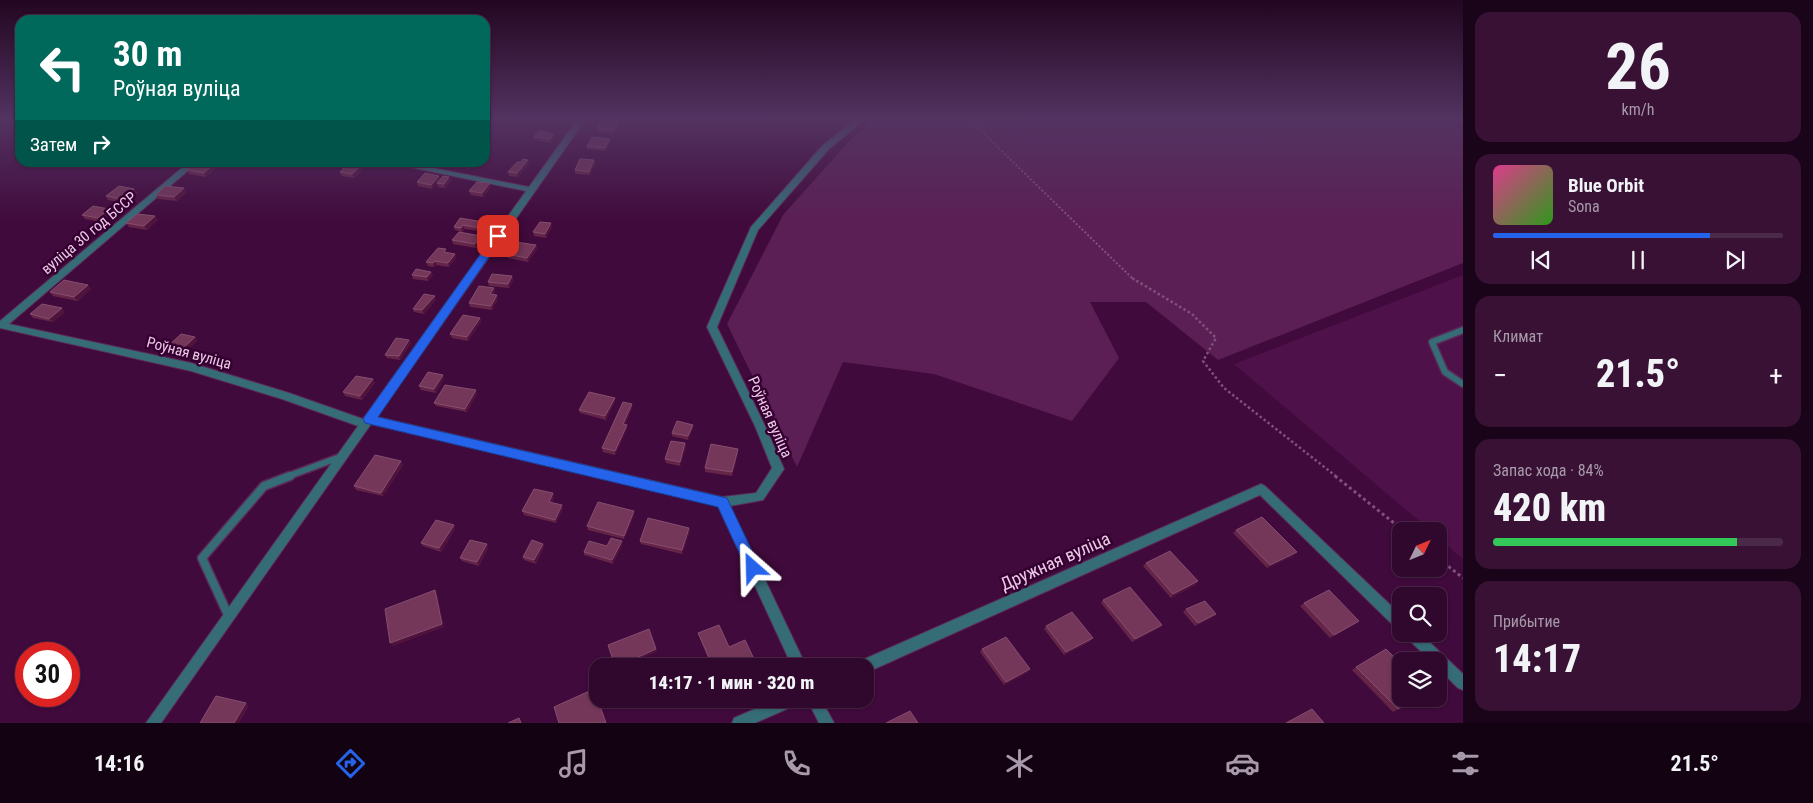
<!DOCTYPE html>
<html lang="ru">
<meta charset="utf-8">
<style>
body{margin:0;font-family:"Roboto Condensed",sans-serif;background:#381135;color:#f1f3f6;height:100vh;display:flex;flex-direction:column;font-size:19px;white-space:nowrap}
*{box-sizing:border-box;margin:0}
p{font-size:16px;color:#a89aaa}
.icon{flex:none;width:28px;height:28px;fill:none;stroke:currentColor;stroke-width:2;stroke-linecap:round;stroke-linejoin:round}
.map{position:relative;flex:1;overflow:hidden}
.panel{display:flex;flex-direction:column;gap:12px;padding:12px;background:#1a0419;width:350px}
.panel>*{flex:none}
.guide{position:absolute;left:15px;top:15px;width:475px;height:152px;border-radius:15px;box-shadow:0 1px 4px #0004,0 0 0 1px #4b2949;background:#00695c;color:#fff;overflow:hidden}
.needle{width:32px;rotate:47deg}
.tools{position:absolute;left:1392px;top:522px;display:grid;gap:10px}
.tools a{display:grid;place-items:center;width:55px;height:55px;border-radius:10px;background:#30082d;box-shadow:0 1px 4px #0004,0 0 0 1px #4b2949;font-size:25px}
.speed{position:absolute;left:15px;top:642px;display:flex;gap:10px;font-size:25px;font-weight:700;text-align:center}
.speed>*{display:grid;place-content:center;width:65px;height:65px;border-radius:50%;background:#30082d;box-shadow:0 1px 4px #0004,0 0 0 1px #4b2949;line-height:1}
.speed .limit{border:8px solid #d22;background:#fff;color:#111}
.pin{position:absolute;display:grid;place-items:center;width:42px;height:42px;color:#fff;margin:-21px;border-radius:10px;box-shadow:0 2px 8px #0006}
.me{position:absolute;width:55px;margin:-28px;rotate:335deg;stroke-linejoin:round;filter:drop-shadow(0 0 4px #0008)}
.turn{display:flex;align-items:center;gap:18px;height:105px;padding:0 15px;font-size:22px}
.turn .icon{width:65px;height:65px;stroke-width:2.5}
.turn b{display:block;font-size:35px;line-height:42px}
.then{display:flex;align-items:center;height:48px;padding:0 15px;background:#0003;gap:10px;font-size:19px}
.big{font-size:38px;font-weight:800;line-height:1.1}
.panel .tile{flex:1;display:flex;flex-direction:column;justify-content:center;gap:8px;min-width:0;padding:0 18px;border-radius:15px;background:#381135}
.panel .dial{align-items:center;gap:0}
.dial b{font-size:65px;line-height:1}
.song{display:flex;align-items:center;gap:15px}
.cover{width:60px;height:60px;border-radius:8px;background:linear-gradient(135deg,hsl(330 70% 55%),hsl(110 70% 35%))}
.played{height:5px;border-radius:2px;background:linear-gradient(90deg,#2563eb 75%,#4b2949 75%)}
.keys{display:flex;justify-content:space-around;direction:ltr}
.heat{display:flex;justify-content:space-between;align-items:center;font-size:28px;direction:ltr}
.charge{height:8px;border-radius:4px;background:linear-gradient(90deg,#34c759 84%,#4b2949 0)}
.trip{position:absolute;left:589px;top:658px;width:285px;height:50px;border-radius:15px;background:#30082d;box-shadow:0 1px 4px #0004,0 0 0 1px #4b2949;font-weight:800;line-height:50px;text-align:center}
.menu{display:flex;height:80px;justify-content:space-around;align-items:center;background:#130312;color:#a89aaa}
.menu .icon{width:35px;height:35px}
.menu .selected{color:#2563eb}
.menu b{font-size:22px;color:#f1f3f6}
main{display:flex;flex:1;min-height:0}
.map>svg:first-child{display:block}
.built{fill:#4e1149}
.green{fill:#5b1f55}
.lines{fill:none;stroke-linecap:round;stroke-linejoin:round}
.lane-far1-casing{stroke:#5c2957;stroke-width:9}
.lane-casing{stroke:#5c2957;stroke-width:11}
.street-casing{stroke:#5c2957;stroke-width:2}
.path-far2{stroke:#80517b;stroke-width:2;stroke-dasharray:2 2;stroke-linecap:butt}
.path-far1{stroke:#80517b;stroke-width:2.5;stroke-dasharray:2.5 2.5;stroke-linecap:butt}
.path{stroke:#80517b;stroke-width:3;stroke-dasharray:3 3;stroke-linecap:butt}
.lane-far1{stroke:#366c76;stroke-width:6}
.lane{stroke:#366c76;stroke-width:8}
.street{fill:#366c76;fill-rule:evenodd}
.wall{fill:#652548}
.shaded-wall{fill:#50133c}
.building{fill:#743759;stroke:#864e6f}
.route{fill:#2563eb;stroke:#184099}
.labels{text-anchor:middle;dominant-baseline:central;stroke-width:5;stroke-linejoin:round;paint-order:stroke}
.street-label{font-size:15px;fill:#eccbe7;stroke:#350031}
.near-street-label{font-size:18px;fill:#eccbe7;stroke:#350031}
</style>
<main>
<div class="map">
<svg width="1463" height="723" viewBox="0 0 1463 723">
<rect width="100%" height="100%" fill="#400a3c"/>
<path class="built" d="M1463,275V559L1439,538V531H1431L1234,364Z"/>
<path class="green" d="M876,120H1446L1463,131V263L1218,360L1146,302H1090L1119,358L1072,421L934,374L843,362L797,467L727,324L783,215L851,139Z"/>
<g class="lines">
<defs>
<path id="lane-far1" d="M1463,330L1432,342L1445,372L1463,384
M286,477L340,457"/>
<path id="lane" d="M229,617L202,558L264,486L290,476"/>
<path id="street" d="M577,120H585L377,417L722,497L756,493L772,468L755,426L707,327L751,227L823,145L855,120H864L829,149L758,230L717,327L765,426L784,469L763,500L730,506L806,666H792L718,506L371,424L161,723H146L358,426L282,399L191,371L0,328V321L189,162H198L9,324L191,363L289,393L363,419L526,191L385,162H403L529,187Z
M1261,484L1265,486L1401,615V630L1396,628L1260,495L870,671L865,673V666H858L860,661Z
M1406,634H1421L1463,674V690L1458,688L1439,669V661H1431L1407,638Z
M778,699H800L798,704L755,723H732L734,718Z
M807,699H821L834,723H819Z"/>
</defs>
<use href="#lane-far1" class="lane-far1-casing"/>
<use href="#lane" class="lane-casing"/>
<use href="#street" class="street-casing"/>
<path class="path-far2" d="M970,120L1134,280"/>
<path class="path-far1" d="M1132,278L1192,314L1216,338L1203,361L1224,388L1337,477"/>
<path class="path" d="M1335,476L1404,531
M1439,559L1463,578"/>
<use href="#lane-far1" class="lane-far1"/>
<use href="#lane" class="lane"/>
<use href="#street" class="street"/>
</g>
<path class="wall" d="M618,125L614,133L597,132V128Z
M534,137H555L551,143L535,140Z
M610,139V143L605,151L587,149V146Z
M528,160L529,164L518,177L509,176L508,172L521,162Z
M594,160L595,164L590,175L575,174V170Z
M364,162L366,166L354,178L342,176L340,172Z
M456,162H477L470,169L457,166Z
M217,167L206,177L189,174L187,170Z
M439,176L432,189L418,186L417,182Z
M449,177L451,181L445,188L438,187L437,183Z
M491,187L483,197L471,195L469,191Z
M184,188L186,192L177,201L158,199L156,195Z
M134,189L137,193L124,203L108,200L106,196Z
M112,213L101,222L85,219L82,215Z
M155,216L158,220L147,230L129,227L126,223Z
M460,218L489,223L490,227L486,232L465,229L462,232L455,230L454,227Z
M552,227L546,238L534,236L533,232Z
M481,236L483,240L476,248L453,244L452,240Z
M536,245L537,249L528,262L508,258L507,254Z
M447,253L455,254L456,258L449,267L436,265L434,267L428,266L426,262Z
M431,272L433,275L428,281L413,279L412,275Z
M512,276L513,280L509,288L489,286L488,282Z
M88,285L91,289L78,301L53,296L50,292Z
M494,288L495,292L493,295L498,299L492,310L470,307L469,303Z
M436,300L424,314L414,312L413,309Z
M65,312L53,322L33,318L30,314Z
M480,318L481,322L468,341L452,338L450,334Z
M195,337L197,341L181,356L168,352L165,349Z
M411,343L400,360L387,358L385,355Z
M444,378L436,393L421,390L419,386Z
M373,379L375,383L362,400L345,396L343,392Z
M477,394L467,412L436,406L434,403Z
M615,398V401L606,420L580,413L579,410Z
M632,404V408L625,424L627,428L615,455L603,452L602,448Z
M693,425V428L688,440L672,436V433Z
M685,443L686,447L680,466L666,463L665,459Z
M738,452L732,476L705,472V468Z
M401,461L403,465L383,496L356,490L354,486Z
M553,493L554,497L552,502L563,509L556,523L524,515L522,511Z
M634,515L624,539L588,530L587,526Z
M454,525L455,529L441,552L423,546L421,543Z
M1236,530L1293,556L1267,568L1233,533Z
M690,531L682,554L641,544L640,541Z
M622,541V544L613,564L584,555V552L607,546Z
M544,547L536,564L524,560L523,557Z
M488,548L479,566L462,561L460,558Z
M1146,563L1198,581L1195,585L1171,598L1143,566Z
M1103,600L1159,628L1132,642L1101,603Z
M1304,603L1355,624L1330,638L1300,606Z
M1186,609L1213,617L1195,626L1183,612Z
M1046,626L1091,641L1064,655L1044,629Z
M698,633L729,647L754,659V662L745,666H711L699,636Z
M982,649L1028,672L1004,685L980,652Z
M1356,667L1415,699L1393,712L1352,670Z"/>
<path class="shaded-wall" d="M618,121V125L614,133V130Z
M554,134L555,137L551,143L550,139Z
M610,139V143L605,151V148Z
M528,160L529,164L518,177L517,173Z
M594,160L595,164L590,175L589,172Z
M364,162L366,166L354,178L352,174Z
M472,162H477L470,169L469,166Z
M215,163L217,167L206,177L204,173Z
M439,176L440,179L432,189L431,185Z
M449,177L451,181L445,188L444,184Z
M490,183L491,187L483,197L482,193Z
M184,188L186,192L177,201L174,197Z
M134,189L137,193L124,203L121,199Z
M109,209L112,213L101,222L98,218Z
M155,216L158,220L147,230L144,226Z
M489,223L490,227L486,232L485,229Z
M551,223L552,227L546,238L545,234Z
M463,225L465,229L462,232L461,228Z
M481,236L483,240L476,248L475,244Z
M536,245L537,249L528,262L527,258Z
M455,254L456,258L449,267L448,263Z
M435,261L436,265L434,267L433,263Z
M431,272L433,275L428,281L427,277Z
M512,276L513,280L509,288L508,284Z
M88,285L91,289L78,301L74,297Z
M494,288L495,292L491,298L490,294Z
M497,295L498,299L492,310L491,306Z
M435,296L436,300L424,314L422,310Z
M62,308L65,312L53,322L49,319Z
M480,318L481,322L468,341L467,337Z
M195,337L197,341L181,356L178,353Z
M409,340L411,343L400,360L399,356Z
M443,375L444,378L436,393L434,389Z
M373,379L375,383L362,400L360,396Z
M476,390L477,394L467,412L465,409Z
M615,398V401L606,420L605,416Z
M632,404V408L623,427V424Z
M627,425V428L615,455V451Z
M693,425V428L688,440V436Z
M685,443L686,447L680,466V462Z
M738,449V452L732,476V472Z
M401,461L403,465L383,496L381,493Z
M553,493L554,497L550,505L549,502Z
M562,505L563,509L556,523L555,520Z
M634,511V515L624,539V536Z
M454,525L455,529L441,552L439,548Z
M689,528L690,531L682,554V550Z
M622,541V544L613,564L612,560Z
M487,544L488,548L479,566L477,562Z
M543,544L544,547L536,564L534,560Z
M1297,552L1293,556L1267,568L1270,565Z
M1198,581L1195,585L1171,598L1173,594Z
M435,590L437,594L444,627L393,646L390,643Z
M1216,614L1213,617L1195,626L1198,623Z
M1359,621L1355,624L1330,638L1334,635Z
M1162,625L1159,628L1132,642L1135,639Z
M1093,638L1091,641L1064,655L1066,652Z
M656,649L657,652L636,660V658Z
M754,659V662L745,666H738Z
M1030,669L1028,672L1004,685L1006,682Z
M246,703L249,706L239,723H234Z"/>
<path class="building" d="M601,120H604L618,121L614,130L597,128Z
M539,131L554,134L550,139L534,137Z
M592,137L610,139L605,148L587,146Z
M523,159L528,160L517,173L508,172L517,162H521Z
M580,159L594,160L589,172L575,170Z
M196,162H210L215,163L204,173L187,170Z
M350,162H364L352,174L340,172Z
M456,162H472L469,166Z
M425,173L439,176L431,185L417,182Z
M443,176L449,177L444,184L437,183Z
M477,182L490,183L482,193L469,191Z
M119,186L134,189L121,199L106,196Z
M165,186L184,188L174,197L156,195Z
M93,206L109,209L98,218L82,215Z
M137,214L155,216L144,226L126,223Z
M460,218L489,223L485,229L463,225L461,228L454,227Z
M540,222L551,223L545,234L533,232Z
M459,232L481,236L475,244L452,240Z
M516,242L536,245L527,258L507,254Z
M438,248L446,249L444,252L455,254L448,263L435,261L433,263L426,262Z
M416,269L431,272L427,277L412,275Z
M492,274L512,276L508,284L488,282Z
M64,280L88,285L74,297L50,292Z
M479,286L494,288L490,294L497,295L491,306L469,303Z
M424,294L435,296L422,310L413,309Z
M42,304L62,308L49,319L30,314Z
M463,315L480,318L467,337L450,334Z
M181,334L195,337L178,353L165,349Z
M396,338L409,340L399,356L385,355Z
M428,372L443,375L434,389L419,386Z
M356,376L373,379L360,396L343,392Z
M445,385L476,390L465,409L434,403Z
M589,392L615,398L605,416L579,410Z
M623,402L632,404L623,424L627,425L615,451L602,448Z
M677,421L693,425L688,436L672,433Z
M671,441L685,443L680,462L665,459Z
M711,444L738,449L732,472L705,468Z
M375,455L401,461L381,493L354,486Z
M534,489L553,493L549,502L562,505L555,520L522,511Z
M598,502L634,511L624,536L587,526Z
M1262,517L1297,552L1270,565L1236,530Z
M648,518L689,528L682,550L640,541Z
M436,520L454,525L439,548L421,543Z
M611,538L622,541L612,560L584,552L589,541L607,546Z
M470,540L487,544L477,562L460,558Z
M532,540L543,544L534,560L523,557Z
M1170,551L1198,581L1173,594L1146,563Z
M1130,587L1162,625L1135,639L1103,600Z
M435,590L442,624L390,643L385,609Z
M1329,590L1359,621L1334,635L1304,603Z
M1205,601L1216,614L1198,623L1186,609Z
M1072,612L1093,638L1066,652L1046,626Z
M719,625L729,647L745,640L754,659L738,666H713L698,633Z
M649,629L656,649L636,658L639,666H615L608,645Z
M1006,637L1030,669L1006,682L982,649Z
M1386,649L1401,664V699H1415L1398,709L1356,667Z
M594,689L606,723H559L554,707Z
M216,696L246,703L234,723H200Z
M1312,709L1324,723H1286Z
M910,711L918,723H886Z
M519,718L521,723H508Z"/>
<linearGradient id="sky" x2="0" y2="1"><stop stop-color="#230621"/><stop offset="0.54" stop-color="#533361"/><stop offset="1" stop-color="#533361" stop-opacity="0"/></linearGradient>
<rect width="1463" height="221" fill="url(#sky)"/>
<path class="route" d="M498,233L503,236L502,238L378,417L727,498L760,568L758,572L753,574L748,572L718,507L365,423L363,419L365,416L495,234Z"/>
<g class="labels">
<g class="street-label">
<text transform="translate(89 233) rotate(-40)">вуліца 30 год БССР</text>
<text transform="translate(189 353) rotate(15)">Роўная вуліца</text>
<text transform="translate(770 417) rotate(66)">Роўная вуліца</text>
</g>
<g class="near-street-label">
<text transform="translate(1055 561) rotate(-24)">Дружная вуліца</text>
</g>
</g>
</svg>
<div class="tools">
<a><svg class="needle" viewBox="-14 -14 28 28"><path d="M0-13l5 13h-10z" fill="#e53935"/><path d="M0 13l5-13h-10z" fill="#a89aaa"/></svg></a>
<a><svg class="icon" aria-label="search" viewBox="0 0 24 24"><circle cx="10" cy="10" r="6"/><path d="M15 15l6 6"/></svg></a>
<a><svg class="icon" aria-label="layers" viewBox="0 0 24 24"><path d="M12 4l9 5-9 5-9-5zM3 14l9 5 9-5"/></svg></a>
</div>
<div class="speed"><div class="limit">30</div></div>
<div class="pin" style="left:498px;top:236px;background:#d93025"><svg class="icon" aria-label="arrive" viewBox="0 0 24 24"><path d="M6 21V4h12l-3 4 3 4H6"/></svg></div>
<svg class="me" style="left:753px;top:568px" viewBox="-20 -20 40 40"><path d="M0-17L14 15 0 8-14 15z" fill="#2563eb" stroke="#fff" stroke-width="4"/></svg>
<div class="trip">14:17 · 1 мин · 320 m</div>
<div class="guide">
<div class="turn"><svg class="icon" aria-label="left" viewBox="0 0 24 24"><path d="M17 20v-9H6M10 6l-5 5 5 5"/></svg><div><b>30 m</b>Роўная вуліца</div></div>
<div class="then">Затем<svg class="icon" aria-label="right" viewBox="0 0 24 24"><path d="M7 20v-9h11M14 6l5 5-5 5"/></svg></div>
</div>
</div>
<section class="panel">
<div class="tile dial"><b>26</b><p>km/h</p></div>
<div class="tile">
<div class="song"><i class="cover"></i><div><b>Blue Orbit</b><p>Sona</p></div></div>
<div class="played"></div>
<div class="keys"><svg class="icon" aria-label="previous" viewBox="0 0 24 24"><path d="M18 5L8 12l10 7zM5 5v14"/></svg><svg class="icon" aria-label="pause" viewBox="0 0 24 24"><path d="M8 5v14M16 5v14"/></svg><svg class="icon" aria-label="next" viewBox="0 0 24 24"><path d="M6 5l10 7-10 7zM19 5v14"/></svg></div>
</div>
<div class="tile"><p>Климат</p>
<div class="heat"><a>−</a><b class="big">21.5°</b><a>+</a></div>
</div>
<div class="tile"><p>Запас хода · 84%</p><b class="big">420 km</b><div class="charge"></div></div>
<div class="tile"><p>Прибытие</p><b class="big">14:17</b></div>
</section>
</main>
<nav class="menu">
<b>14:16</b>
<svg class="icon selected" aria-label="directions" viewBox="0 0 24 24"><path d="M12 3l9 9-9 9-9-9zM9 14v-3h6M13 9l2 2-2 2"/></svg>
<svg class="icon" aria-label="music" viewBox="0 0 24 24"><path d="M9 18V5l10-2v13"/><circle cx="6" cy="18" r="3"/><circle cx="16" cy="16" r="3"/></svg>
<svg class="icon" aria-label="phone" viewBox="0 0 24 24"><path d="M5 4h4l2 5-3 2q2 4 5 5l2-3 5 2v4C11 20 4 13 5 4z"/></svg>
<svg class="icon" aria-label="climate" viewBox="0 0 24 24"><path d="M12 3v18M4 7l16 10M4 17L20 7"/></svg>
<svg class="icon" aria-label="car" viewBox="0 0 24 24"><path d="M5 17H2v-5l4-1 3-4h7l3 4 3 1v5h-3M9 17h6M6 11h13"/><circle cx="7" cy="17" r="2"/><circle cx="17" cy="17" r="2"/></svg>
<svg class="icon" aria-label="filters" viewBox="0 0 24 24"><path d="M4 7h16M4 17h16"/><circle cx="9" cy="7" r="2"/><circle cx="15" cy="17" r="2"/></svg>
<b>21.5°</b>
</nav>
